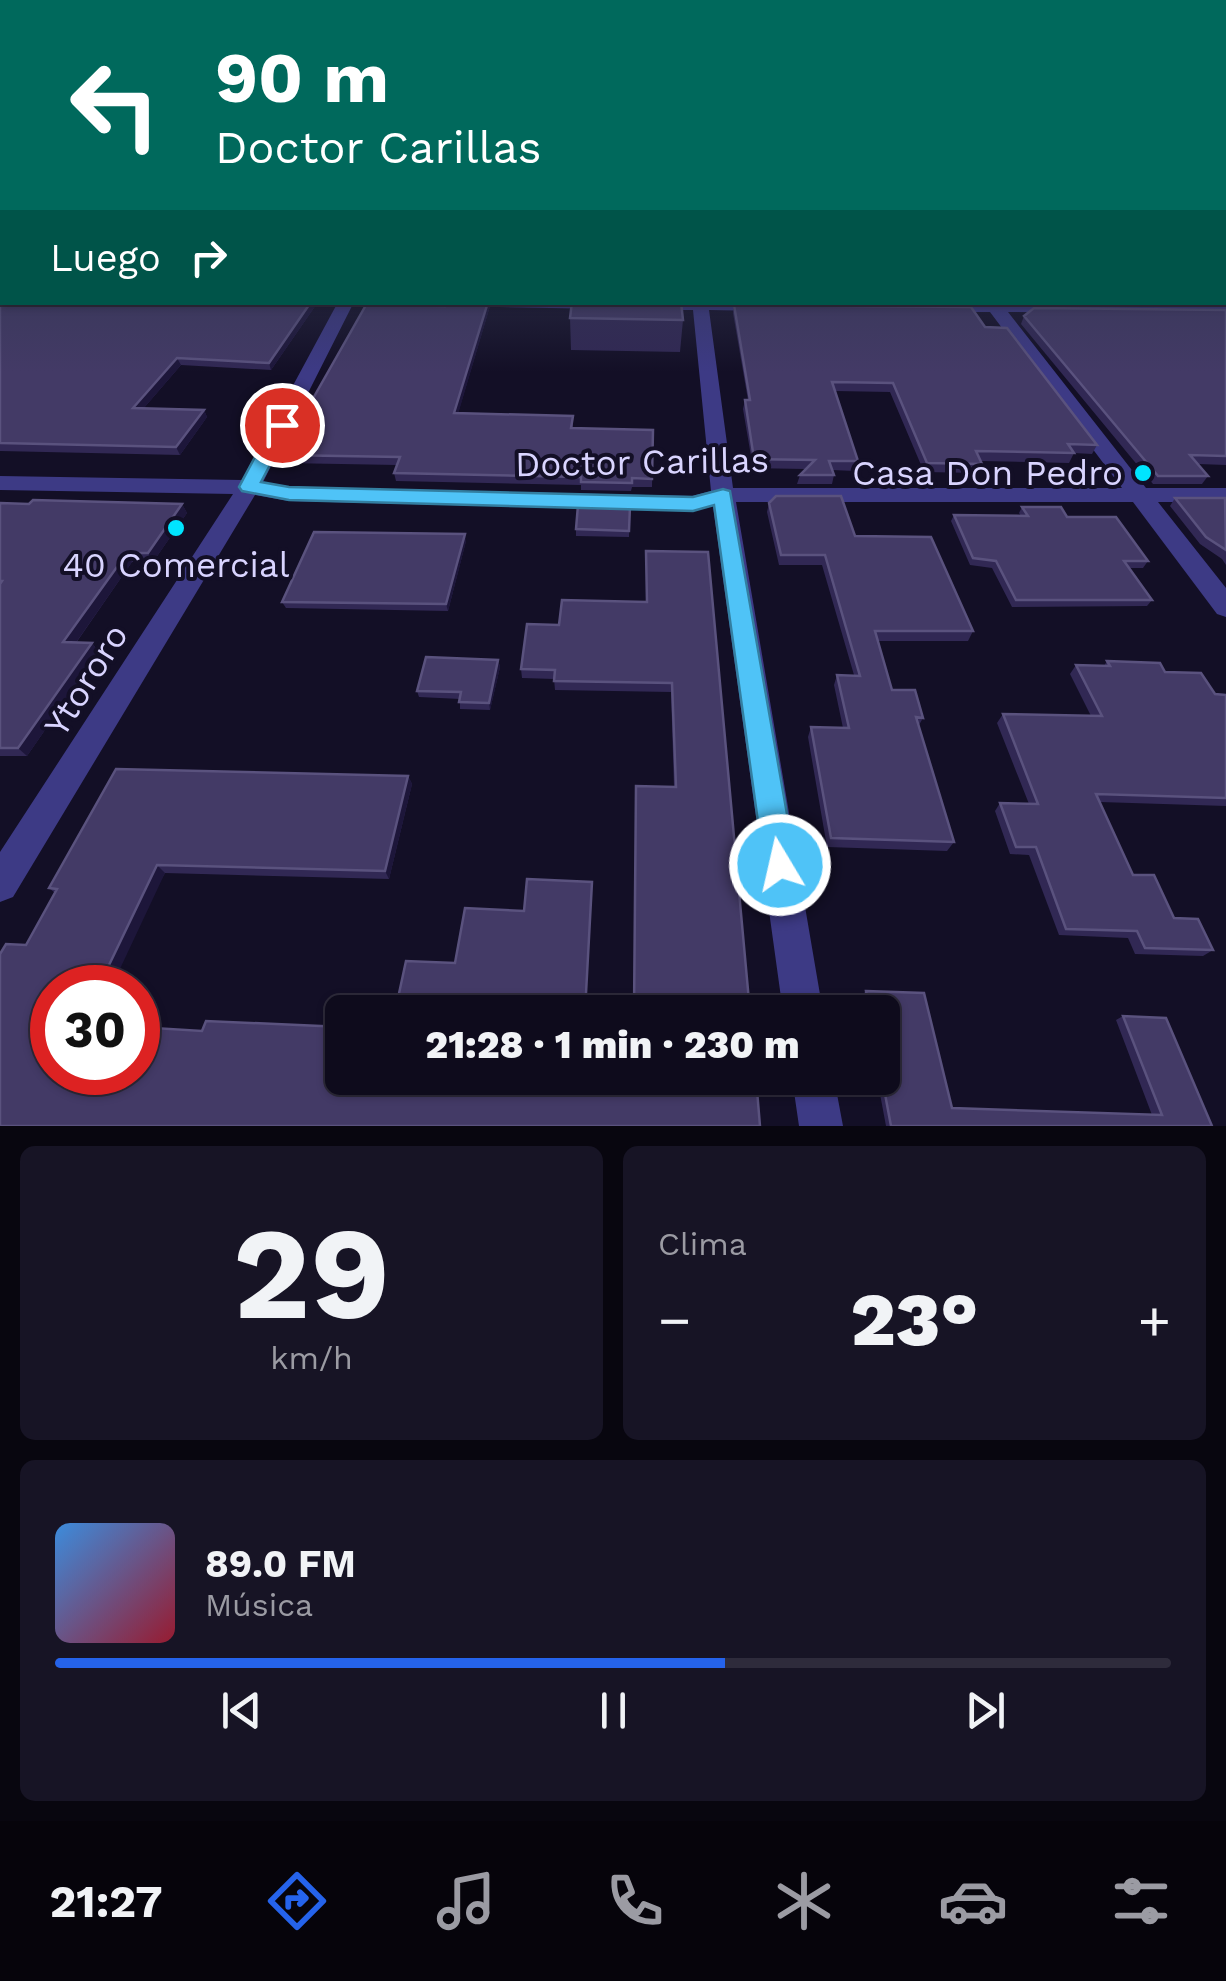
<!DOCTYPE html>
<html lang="es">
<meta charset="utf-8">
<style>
body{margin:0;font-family:"Work Sans",sans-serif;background:#171425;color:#f1f3f6;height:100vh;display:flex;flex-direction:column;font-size:38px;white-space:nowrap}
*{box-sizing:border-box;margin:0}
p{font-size:32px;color:#9b9ba3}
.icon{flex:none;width:55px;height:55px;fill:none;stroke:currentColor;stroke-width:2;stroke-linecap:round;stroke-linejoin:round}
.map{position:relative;height:1126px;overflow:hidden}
.side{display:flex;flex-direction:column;gap:20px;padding:20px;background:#08060f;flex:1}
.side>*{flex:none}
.banner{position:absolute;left:0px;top:0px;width:1228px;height:305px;box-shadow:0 2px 8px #0004,0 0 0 2px #2e2b3b;background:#00695c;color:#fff;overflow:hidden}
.speed{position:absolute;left:30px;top:965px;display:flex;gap:20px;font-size:50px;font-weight:700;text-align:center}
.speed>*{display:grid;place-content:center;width:130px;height:130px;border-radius:50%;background:#0e0b1c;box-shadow:0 2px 8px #0004,0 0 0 2px #2e2b3b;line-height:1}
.speed .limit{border:15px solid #d22;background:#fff;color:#111}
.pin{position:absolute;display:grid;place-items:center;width:85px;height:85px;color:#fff;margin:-42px;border:5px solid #fff;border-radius:50%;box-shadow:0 2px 10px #0007}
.me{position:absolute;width:110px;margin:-55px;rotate:351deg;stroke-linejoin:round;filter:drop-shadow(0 0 8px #0008)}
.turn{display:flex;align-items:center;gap:35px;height:210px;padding:0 50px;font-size:45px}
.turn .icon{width:130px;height:130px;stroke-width:2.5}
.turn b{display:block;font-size:70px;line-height:85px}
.then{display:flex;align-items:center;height:95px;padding:0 50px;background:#0003;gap:20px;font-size:38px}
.big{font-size:75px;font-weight:800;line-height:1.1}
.side .card{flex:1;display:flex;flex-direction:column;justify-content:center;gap:15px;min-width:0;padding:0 35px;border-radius:15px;background:#171425}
.side .dial{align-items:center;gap:0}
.dial b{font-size:130px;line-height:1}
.song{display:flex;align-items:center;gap:30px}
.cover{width:120px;height:120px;border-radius:15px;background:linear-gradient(135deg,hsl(210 70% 55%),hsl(350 70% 35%))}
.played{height:10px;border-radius:5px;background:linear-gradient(90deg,#2563eb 60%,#2e2b3b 60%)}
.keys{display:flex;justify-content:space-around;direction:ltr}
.heat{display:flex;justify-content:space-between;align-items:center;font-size:55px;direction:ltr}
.side .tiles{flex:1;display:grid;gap:20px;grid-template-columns:1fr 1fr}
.card:last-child{grid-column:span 2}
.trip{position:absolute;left:325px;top:995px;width:575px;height:100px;border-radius:15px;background:#0e0b1c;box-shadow:0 2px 8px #0004,0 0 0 2px #2e2b3b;font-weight:800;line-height:100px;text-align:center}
.menu{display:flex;height:160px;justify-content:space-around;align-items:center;background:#06040b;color:#9b9ba3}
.menu .icon{width:70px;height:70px}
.menu .current{color:#2563eb}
.menu b{font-size:45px;color:#f1f3f6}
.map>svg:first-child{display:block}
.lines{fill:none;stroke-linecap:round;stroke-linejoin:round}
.minor{fill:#3d3a85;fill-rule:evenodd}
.wall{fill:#312854}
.shaded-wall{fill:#1d163a}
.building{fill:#433a66;stroke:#5a527e;stroke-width:2.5}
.route{fill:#4fc3f7;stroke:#337fa1;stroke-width:2.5}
.poi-dot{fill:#00e5ff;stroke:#130f26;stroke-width:4}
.labels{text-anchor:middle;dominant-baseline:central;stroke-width:8;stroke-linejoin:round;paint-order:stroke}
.street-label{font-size:35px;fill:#d9d4ff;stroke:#130f26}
.poi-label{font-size:35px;fill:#d9d4ff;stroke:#130f26;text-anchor:end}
</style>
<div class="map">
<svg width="1226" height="1126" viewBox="0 0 1226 1126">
<rect width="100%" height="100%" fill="#130f26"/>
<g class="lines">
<path class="minor" d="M2,287V298L0,299V288Z
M338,302H354L263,482L289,487L692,496L711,491L693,310H651L643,305L772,302L774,306L766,311L709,310L733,488H1122L990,312H941L933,307L939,302L1226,304V314L1008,312L1146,488H1226V502H1158L1226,588V617L1217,614L1133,502H736L823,1012H783L713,506L693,511L289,501L255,495L13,897L0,902V852L233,494L0,490V476L242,480Z
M491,302H613L614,304L606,309L499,307Z
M792,1078H834L843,1126H799Z"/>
</g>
<path class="wall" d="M0,301L318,302L271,370L181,365L143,409L204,410L207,417L180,455L0,451Z
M446,302H490V306L458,413L573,416V428L653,430L652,487H632L631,491L581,490V485L396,481L394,473L397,465L284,463L281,455L445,306Z
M734,305L985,327L1097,445L1092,454L1074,453L1069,463L981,461L982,464L978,473L924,472L890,392L835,391L858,461L855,471L832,470L834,475L832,484H797L800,475L805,469L753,468L743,409L745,400H748L733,313Z
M1226,310V465L1198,464L1208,476L1202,484H1153L1021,324L1024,316Z
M570,318L683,320L680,352L571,350Z
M1175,498L1226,499V565L1222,559L1200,544L1170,506Z
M0,503L182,504L187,513L153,562H132L76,643H92L99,652L27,756H0Z
M769,503L855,536L973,631L968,641H878L892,690L923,718L919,725L954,842L947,851L827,847L808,737L811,727L843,728L834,685L837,675H854L822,565H779L767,512Z
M630,506L629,537L576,536V529Z
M1022,507L1067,517L1148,561L1143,568H1129L1152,600L1147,606L1012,607L992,568L970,565L951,521L954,515L1021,516L1019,513Z
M466,541L448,611L286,608L282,602Z
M646,551L750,1012L674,787L671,692L555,690L554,679L522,678L521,669L559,625L646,602Z
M498,660L500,667L490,710L460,709V699L419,697L417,691Z
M1107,661L1165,672L1215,694L1226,695V806L1100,802L1133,875L1174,918L1213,950L1203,956L1135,954L1128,938L1059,935L1029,855L1010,854L995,811L1000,803L1029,804L997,723L1003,714L1091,716L1070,674L1076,665L1104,666Z
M408,776L412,784L389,879L165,873L52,1072L202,1031L342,1027L0,1126L55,893L49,888Z
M866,991L924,993L952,1108L1152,1115L1116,1020L1123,1016L1166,1018L1212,1126H886L877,1078H882V1012H865L862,995Z"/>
<path class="shaded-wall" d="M311,302H318L271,370L269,363Z
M488,302H490V306L456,421L454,413Z
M177,358L181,365L137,416L133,408Z
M204,410L207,417L180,455L176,447Z
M182,504L187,513L153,562L148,553Z
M465,534L466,541L448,611L446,604Z
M127,553L132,562L70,651L63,642Z
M92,643L99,652L27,756L18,748Z
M498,660L500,667L490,710L489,703Z
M408,776L412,784L389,879L385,871Z
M157,865L165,873L111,988H98Z"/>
<path class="building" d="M0,214H2V245L0,247Z
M1225,214H1226L1225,253Z
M1225,254L1226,257V288H1225Z
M0,301H2V302H311L269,363L177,358L133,408L204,410L176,447L0,443Z
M446,302H488L454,413L573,416L571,428L653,430L652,479L632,478V483L581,482V477L394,473L400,457L281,455L366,305L445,306Z
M572,302H681L683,320L570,318Z
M734,305L971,307L985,327L1007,328L1097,445L1068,444L1074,453L976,451L982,464L927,463L893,383L832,382L858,461H829L834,475H800L815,460L754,459L745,400H750Z
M1034,308L1226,310V456L1190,455L1208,476H1158L1024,316Z
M776,496H841L855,536L931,537L973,631H875L892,690H915L923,718L916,717L954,842L831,838L811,727L849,728L837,675L860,676L825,555H781L769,503Z
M1175,498H1225L1226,550L1206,537Z
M33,500L182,504L148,553H127L63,642L92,643L18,748H0V584L2,581H0V503L29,504Z
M578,505L630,506L629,531L576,529Z
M1022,507H1061L1067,517H1116L1148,561H1124L1152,600H1016L996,561L973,558L954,515L1028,516Z
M314,532L465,534L446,604L282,602Z
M646,551L708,552L750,1012H634L636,786L676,787L672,683L554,681L555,670L521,669L527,624L559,625L562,600L647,602Z
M426,657L498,660L489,703L459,702L461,692L417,691Z
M1107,661L1160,663L1165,672L1201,673L1215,694L1226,695V798L1096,794L1133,875H1154L1174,918L1198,919L1213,950L1145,948L1137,931L1066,929L1036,847H1016L1000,803L1038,804L1003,714L1102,716L1076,665L1110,666Z
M116,769L408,776L385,871L157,865L98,988H52V1072H138V1027L202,1031L206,1021L342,1027V1078H756L760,1126H0V954L6,944L26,945L57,889L49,888Z
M527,879L592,882L585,1012H395L406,961L455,963L465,908L524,911Z
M866,991L924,993L952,1108L1162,1115L1123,1016L1166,1018L1212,1126H891L882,1078V1012H870Z"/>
<linearGradient id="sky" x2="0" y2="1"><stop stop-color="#0a0815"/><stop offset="0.58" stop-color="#333752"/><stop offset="1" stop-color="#333752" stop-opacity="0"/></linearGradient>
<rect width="1226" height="372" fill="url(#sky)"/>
<path class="route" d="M282,420L291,425L261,482L289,487L693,497L723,489L730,491L796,865L791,876L780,881L769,876L764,865L714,505L693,511L289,500L242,491L239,487L272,425Z"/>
<g class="poi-dot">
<circle cx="1143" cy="473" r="10"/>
<circle cx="176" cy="528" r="10"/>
</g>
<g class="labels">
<g class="street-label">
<text transform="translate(642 462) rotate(-1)">Doctor Carillas</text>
<text transform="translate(86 680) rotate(-58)">Ytororo</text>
</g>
<g class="poi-label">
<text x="1123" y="473">Casa Don Pedro</text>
<text x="176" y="565" text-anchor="middle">40 Comercial</text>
</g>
</g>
</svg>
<div class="speed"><div class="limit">30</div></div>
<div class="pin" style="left:282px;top:425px;background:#d93025"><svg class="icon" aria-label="arrive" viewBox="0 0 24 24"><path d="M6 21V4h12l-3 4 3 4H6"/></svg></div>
<svg class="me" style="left:780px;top:865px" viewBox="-20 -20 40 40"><circle r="17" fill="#4fc3f7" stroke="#fff" stroke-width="3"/><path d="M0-11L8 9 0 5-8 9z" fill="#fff"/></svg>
<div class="trip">21:28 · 1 min · 230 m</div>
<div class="banner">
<div class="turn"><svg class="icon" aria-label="left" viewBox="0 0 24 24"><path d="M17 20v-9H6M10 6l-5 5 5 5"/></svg><div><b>90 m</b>Doctor Carillas</div></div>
<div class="then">Luego<svg class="icon" aria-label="right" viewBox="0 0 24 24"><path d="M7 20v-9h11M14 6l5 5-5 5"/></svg></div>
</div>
</div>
<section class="side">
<div class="tiles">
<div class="card dial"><b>29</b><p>km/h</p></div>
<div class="card"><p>Clima</p>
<div class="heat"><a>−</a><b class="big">23°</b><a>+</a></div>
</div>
<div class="card">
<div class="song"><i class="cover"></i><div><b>89.0 FM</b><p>Música</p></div></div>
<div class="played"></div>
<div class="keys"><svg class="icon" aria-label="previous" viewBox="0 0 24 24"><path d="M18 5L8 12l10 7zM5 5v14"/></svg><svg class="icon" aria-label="pause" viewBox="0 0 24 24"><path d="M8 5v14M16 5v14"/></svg><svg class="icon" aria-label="next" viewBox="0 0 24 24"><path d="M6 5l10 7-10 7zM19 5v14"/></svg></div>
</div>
</div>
</section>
<nav class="menu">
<b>21:27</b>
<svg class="icon current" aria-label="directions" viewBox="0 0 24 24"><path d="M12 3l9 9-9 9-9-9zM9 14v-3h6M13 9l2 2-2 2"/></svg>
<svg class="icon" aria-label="music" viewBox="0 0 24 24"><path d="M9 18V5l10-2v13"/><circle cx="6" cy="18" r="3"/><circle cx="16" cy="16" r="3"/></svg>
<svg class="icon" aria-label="phone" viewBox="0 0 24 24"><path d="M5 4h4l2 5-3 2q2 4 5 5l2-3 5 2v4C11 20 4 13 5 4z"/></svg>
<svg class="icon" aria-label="climate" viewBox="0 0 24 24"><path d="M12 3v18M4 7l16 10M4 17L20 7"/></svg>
<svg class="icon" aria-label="car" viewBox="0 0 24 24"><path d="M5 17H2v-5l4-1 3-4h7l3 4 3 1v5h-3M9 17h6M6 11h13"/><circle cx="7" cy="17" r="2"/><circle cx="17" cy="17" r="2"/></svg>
<svg class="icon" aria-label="filters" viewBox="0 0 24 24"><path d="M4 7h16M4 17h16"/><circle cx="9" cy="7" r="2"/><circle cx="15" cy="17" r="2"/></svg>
</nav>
